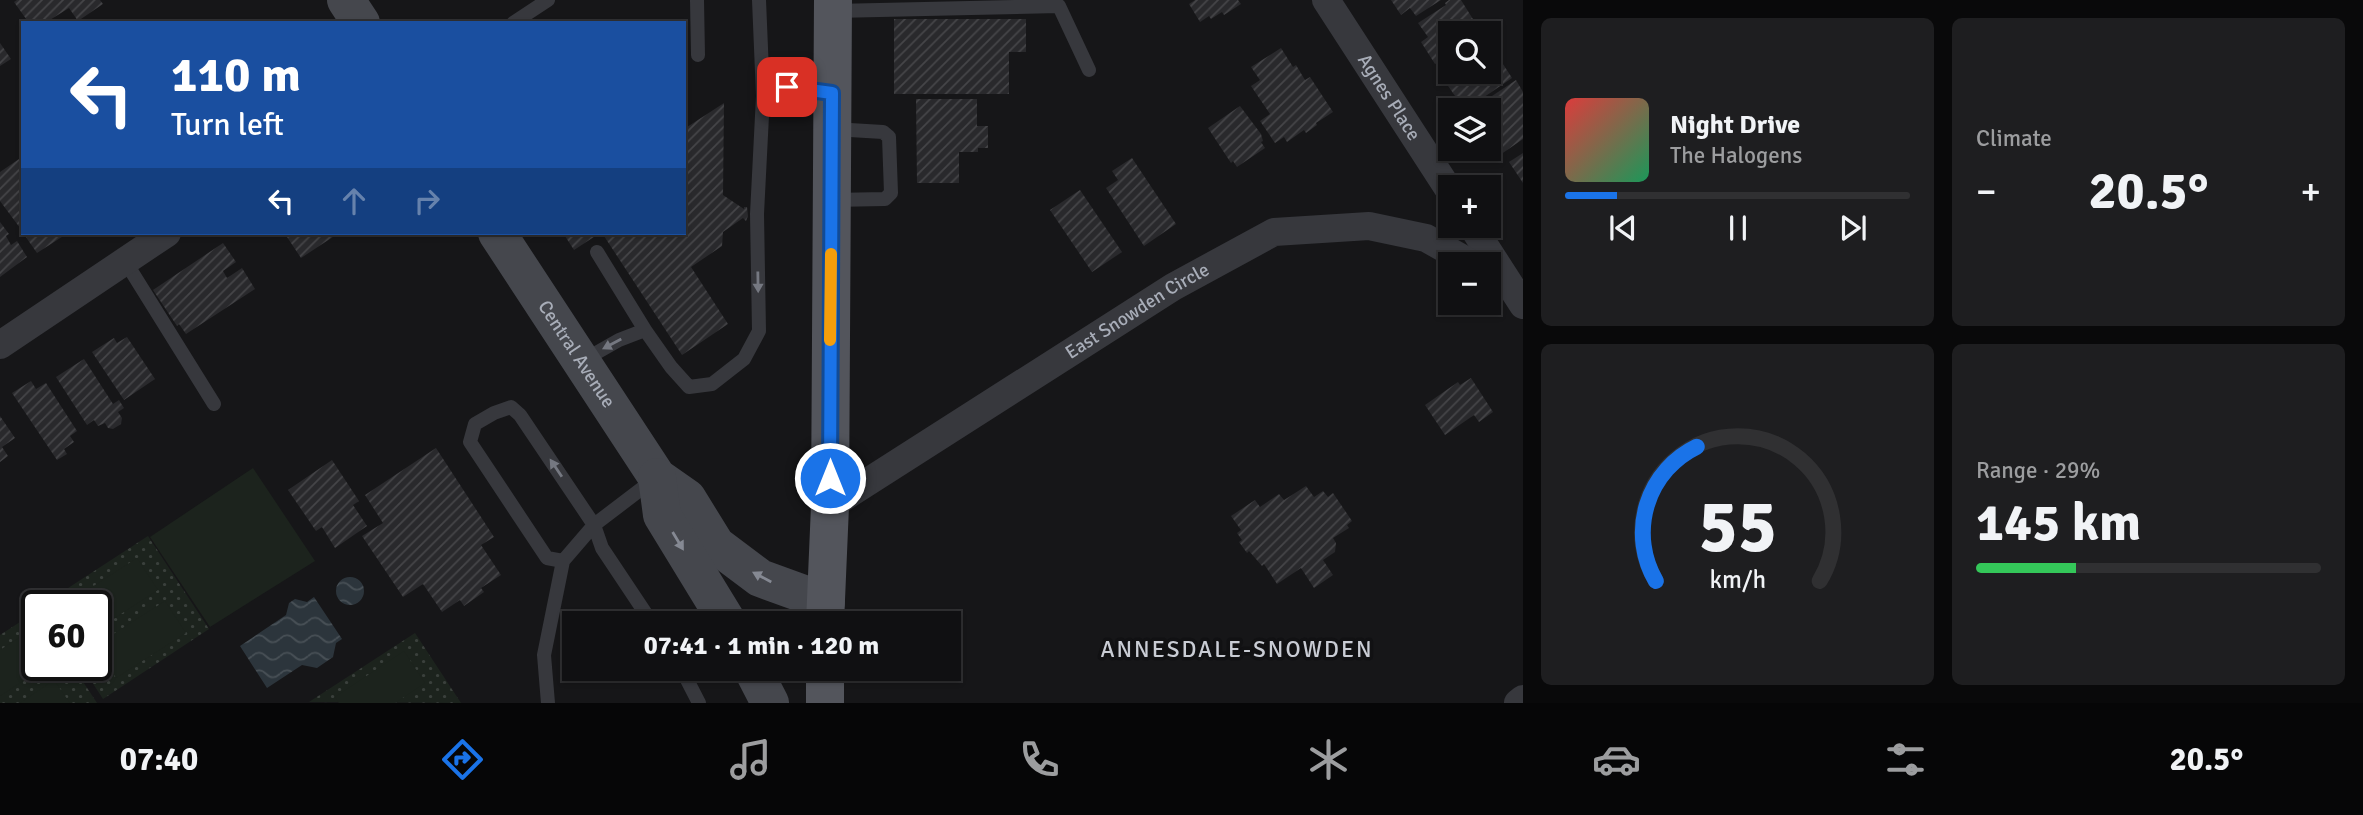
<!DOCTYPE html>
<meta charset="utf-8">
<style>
body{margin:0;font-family:Signika,sans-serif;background:#1e1e20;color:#f1f3f6;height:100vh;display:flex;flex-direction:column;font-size:26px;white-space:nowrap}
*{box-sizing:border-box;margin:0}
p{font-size:23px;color:#9c9d9f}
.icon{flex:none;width:38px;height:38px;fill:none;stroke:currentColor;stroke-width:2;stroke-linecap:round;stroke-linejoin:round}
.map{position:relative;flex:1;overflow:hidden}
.panel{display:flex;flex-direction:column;gap:18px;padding:18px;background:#09090a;width:840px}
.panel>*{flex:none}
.banner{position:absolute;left:21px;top:21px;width:665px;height:214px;border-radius:0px;box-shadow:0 2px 5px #0004,0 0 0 2px #303032;background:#1a4fa0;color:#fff;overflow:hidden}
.buttons{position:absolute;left:1438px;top:21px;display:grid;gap:14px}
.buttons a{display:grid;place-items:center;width:63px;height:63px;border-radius:0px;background:#101012;box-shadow:0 2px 5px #0004,0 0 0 2px #303032;font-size:35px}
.speed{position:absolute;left:21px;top:590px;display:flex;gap:14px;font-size:35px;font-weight:700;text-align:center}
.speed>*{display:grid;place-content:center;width:91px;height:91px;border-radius:50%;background:#101012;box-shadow:0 2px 5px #0004,0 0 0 2px #303032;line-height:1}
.speed .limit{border:4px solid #111;border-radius:10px;background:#fff;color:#111}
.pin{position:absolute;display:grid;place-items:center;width:60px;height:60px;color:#fff;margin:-30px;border-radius:14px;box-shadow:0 4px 10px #0006}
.me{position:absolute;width:77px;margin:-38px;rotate:0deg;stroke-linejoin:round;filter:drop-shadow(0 0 5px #0008)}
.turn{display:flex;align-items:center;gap:24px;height:147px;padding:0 35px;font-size:32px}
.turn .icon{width:91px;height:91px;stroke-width:2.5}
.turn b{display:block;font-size:49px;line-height:60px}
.lanes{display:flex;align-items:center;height:66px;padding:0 35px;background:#0003;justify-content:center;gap:35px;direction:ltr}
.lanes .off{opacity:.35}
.big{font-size:52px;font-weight:700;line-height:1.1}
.panel .tile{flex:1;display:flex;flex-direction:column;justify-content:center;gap:10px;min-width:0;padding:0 24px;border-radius:10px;background:#1e1e20}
.panel .dial{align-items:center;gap:0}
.dial svg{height:182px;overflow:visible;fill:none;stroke:#303032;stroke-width:7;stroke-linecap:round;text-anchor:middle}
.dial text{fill:#f1f3f6;stroke:none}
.song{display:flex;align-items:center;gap:21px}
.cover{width:84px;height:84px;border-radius:10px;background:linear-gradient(135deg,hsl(0 70% 55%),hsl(150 70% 35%))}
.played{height:7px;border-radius:4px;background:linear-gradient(90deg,#1a73e8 15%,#303032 15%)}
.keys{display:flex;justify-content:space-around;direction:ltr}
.heat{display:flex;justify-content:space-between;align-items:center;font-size:38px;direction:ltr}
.charge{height:10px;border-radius:5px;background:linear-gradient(90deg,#34c759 29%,#303032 0)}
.panel .tiles{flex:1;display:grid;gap:18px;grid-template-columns:repeat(2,1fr)}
.trip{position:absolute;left:562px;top:611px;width:399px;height:70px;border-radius:0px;background:#101012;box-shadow:0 2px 5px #0004,0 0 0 2px #303032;font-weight:700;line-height:70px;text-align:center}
.dock{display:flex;height:112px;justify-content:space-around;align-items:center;background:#060607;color:#9c9d9f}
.dock .icon{width:49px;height:49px}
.dock .current{color:#1a73e8}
.dock b{font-size:32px;color:#f1f3f6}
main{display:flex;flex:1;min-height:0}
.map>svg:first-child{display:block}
.park{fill:url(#park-dots)}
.garden{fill:#1c231d}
.water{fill:url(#water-waves)}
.building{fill:url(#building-hatch)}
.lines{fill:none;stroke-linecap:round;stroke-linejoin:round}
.service{stroke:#37383d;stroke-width:14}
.minor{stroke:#37383d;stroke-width:28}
.secondary{stroke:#45474d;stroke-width:38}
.primary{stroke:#53555c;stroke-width:38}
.oneway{fill:#757881}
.oneway2{fill:#858993}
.route-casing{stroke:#114b97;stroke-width:18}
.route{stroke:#1a73e8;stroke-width:12}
.slow{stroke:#f59e0b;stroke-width:12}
.labels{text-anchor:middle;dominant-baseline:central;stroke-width:7;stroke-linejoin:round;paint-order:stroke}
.street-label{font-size:19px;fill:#a8adb8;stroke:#111113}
.quarter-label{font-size:23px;letter-spacing:2px;fill:#c9ccd4;stroke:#111113}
</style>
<main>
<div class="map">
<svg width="1523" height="703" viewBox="0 0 1523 703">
<defs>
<pattern id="park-dots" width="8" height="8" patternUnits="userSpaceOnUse" patternTransform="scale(1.75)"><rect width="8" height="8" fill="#1c231d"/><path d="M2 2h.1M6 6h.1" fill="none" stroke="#3a403c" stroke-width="1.8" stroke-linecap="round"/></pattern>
<pattern id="water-waves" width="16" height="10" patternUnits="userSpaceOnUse" patternTransform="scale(1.75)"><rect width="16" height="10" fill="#2c353c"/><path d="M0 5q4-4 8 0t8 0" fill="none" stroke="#485056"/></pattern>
<pattern id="building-hatch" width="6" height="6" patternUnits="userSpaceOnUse" patternTransform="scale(1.75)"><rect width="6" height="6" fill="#29292c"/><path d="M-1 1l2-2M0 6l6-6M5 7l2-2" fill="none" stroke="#454548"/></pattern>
</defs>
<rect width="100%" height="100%" fill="#161618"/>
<path class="park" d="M148,536L209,629L103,699L81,665H96V606L42,605Z
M37,611V665H72L97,703H0V635Z
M415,633L461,703L309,702Z"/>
<path class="garden" d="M253,468L315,561L210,627L150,537Z
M137,558L158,590L96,630V606L69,605L67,603Z
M165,601L186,633L116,678L96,645Z
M25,634L37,652V665L46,666L0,696V650Z
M404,651L425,683L395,703H339L335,697Z
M54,680L70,703H20Z"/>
<path class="water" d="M336 591a14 14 0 1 1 28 0a14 14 0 1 1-28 0Z
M314,597L342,639L336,643L333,657L317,668L302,665L267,688L240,646L286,615L289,603L295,599L307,602Z"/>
<path class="building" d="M17,0H100L103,4L78,21L69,8L45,23H29L14,2Z
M1195,0H1238L1241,4L1224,15L1222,12L1211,19L1209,16L1200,22L1189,4Z
M1391,0H1441L1416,16L1410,8L1401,15Z
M1449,0H1461L1476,24L1469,29L1471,33H1451V56L1435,64L1421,42L1428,37L1418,23L1446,5L1445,3Z
M894,19H1026V52H1009V94H894Z
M0,43L11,59L0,66Z
M1492,47L1512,78L1474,104L1471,100L1462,106L1446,83L1456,77L1452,72H1489V49Z
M1281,48L1293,67L1296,65L1305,80L1310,77L1333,112L1316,123L1317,125L1306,133L1304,130L1287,142L1284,137L1275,143L1260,121L1270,114L1251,86L1260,80L1251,67Z
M1516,80L1523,92V139L1497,157L1489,145V112L1496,108L1489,98Z
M916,99H977V126H988V148H978V152H959V183H917Z
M724,103L723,195L744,209V207H747L748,216L746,221L743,218L723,232L722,246L691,267L728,324L682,355L602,233H684V129Z
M1240,106L1261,134L1263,141L1261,142L1265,148L1237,167L1233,161L1231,163L1208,128Z
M1523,153V183L1509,162Z
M1132,158L1176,224L1144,246L1106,188L1118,180L1112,171Z
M19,159L23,166V232L0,201V172Z
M1080,190L1122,252L1092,272L1050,210Z
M0,222L9,234L6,236L11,245L17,241L27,257L0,277Z
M23,233H68L37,253Z
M294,233H339L301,258L287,237Z
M563,233H600L574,250Z
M223,243L236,262L223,271L227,278L242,268L255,289L186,334L179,324L177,326L153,290Z
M127,337L155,379L124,400L92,352L114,338L117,343Z
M84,359L113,404L119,400L124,408L118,412L122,418L121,424L113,429L108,428L105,423L98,426L94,420L87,425L56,377Z
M1471,378L1493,412L1479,422L1474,415L1445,435L1425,405L1458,382L1460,385Z
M31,381L36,389L46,383L77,431L70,436L74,442L64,449L67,454L57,460L12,393Z
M0,416L15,438L2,447L8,456L0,462Z
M436,448L494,537L481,545L501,575L481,588L484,592L464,606L460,600L442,612L423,584L403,597L362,536L383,523L365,495Z
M332,460L359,501L353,505L367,526L335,548L322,527L316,531L288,490Z
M1306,486L1314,497L1323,491L1328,497L1333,493L1352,521L1347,525L1349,528L1333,538L1336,543L1335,552L1323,560L1333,575L1314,588L1301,568L1277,584L1264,564L1262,566L1249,551L1247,553L1239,542L1242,540L1237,533L1241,530L1231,516L1255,500L1260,507L1279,494L1284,500Z"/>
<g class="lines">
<path class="service" d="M697,0L698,55
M834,11L1059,6L1089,70
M513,23L548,0
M763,96L787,87L830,93
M832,200L885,199L891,193L889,137L883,132L833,129
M597,252L645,330
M125,261L214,404
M582,361L619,340L645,330L671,367L689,387L712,384L744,359L759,331L757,214L763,96L759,0
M652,623L602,548L594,525L520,415L511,407L494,413L475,424L470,442L547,558L563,561L594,525L653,480
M681,668L699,703
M548,703L544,655L563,561"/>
<g class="minor">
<path id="s1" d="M1326,0L1451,193"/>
<path d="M1472,226L1523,305"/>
<path d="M0,345L167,233"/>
<path id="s2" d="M830,506L1173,287L1274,232L1369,226L1426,238L1472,264"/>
<path d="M1518,703L1523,699"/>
</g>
<g class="secondary">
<path d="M346,0L361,23"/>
<path id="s3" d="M497,233L657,477L687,498L716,545L760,578L826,602"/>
<path d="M657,477L662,515L728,623"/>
<path d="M752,668L770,703"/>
</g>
<path class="primary" d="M825,623L830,506L833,0
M825,668V703"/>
</g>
<defs><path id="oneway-solid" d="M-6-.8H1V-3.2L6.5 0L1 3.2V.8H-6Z" transform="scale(1.75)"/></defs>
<g class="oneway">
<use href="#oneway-solid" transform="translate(758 282) rotate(89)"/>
<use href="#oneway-solid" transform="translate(612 344) rotate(152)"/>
<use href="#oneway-solid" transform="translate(556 468) rotate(-124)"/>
</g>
<g class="oneway2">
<use href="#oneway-solid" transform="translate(678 541) rotate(59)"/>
<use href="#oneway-solid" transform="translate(762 577) rotate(-152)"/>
</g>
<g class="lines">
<defs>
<path id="route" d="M787,87L832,93L830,478"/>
</defs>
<use href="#route" class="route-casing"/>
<use href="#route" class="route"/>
<path class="slow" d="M830,340L831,254"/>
</g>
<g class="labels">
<g class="street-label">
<text stroke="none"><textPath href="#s1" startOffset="116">Agnes Place</textPath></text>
<text stroke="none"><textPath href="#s2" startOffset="364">East Snowden Circle</textPath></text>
<text stroke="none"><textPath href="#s3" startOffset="145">Central Avenue</textPath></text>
</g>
<g class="quarter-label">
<text x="1237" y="649">ANNESDALE-SNOWDEN</text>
</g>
</g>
</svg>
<div class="buttons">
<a><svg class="icon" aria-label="search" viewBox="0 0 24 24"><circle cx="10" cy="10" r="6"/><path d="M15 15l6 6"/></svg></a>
<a><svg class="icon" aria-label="layers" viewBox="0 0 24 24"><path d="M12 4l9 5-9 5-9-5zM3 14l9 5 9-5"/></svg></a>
<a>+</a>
<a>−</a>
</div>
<div class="speed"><div class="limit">60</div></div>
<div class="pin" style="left:787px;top:87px;background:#d93025"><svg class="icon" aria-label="arrive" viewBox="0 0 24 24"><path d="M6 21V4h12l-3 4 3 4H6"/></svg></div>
<svg class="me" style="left:830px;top:478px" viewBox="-20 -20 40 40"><circle r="17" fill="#1a73e8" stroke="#fff" stroke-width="3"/><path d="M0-11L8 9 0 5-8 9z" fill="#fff"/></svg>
<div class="trip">07:41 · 1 min · 120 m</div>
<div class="banner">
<div class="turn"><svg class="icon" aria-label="left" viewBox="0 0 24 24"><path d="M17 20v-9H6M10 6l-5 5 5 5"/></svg><div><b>110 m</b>Turn left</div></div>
<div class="lanes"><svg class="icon" aria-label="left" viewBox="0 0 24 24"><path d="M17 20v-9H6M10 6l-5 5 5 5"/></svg><svg class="icon off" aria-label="ahead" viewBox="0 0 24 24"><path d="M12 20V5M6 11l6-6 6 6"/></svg><svg class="icon off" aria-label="right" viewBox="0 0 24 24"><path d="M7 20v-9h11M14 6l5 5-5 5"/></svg></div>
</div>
</div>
<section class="panel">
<div class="tiles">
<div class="tile">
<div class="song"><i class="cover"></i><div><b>Night Drive</b><p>The Halogens</p></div></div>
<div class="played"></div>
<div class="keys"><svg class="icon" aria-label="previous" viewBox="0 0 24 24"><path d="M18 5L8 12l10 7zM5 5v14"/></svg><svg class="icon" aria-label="pause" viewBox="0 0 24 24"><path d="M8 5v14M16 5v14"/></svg><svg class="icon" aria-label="next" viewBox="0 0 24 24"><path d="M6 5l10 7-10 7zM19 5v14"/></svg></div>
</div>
<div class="tile"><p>Climate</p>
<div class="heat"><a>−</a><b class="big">20.5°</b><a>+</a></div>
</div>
<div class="tile dial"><svg viewBox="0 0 100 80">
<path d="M14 69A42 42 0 1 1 86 69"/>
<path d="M14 69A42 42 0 0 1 32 10" stroke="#1a73e8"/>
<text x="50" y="56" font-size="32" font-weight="700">55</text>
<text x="50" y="72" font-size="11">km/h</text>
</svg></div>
<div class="tile"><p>Range · 29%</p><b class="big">145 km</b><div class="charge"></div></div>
</div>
</section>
</main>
<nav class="dock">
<b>07:40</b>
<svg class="icon current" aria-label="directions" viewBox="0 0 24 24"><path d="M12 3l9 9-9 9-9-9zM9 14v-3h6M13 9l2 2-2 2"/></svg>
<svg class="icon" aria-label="music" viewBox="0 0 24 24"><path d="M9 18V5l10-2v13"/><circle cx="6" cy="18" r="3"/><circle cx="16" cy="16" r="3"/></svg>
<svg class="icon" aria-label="phone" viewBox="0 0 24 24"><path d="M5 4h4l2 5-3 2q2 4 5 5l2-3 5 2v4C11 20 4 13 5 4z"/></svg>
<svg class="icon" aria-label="climate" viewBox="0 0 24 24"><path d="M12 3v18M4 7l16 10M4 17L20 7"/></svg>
<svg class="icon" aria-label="car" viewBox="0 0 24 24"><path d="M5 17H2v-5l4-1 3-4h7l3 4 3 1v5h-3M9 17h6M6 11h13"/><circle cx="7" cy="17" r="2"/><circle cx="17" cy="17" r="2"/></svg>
<svg class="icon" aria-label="filters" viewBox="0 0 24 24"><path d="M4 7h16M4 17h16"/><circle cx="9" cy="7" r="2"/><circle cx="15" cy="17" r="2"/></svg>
<b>20.5°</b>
</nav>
